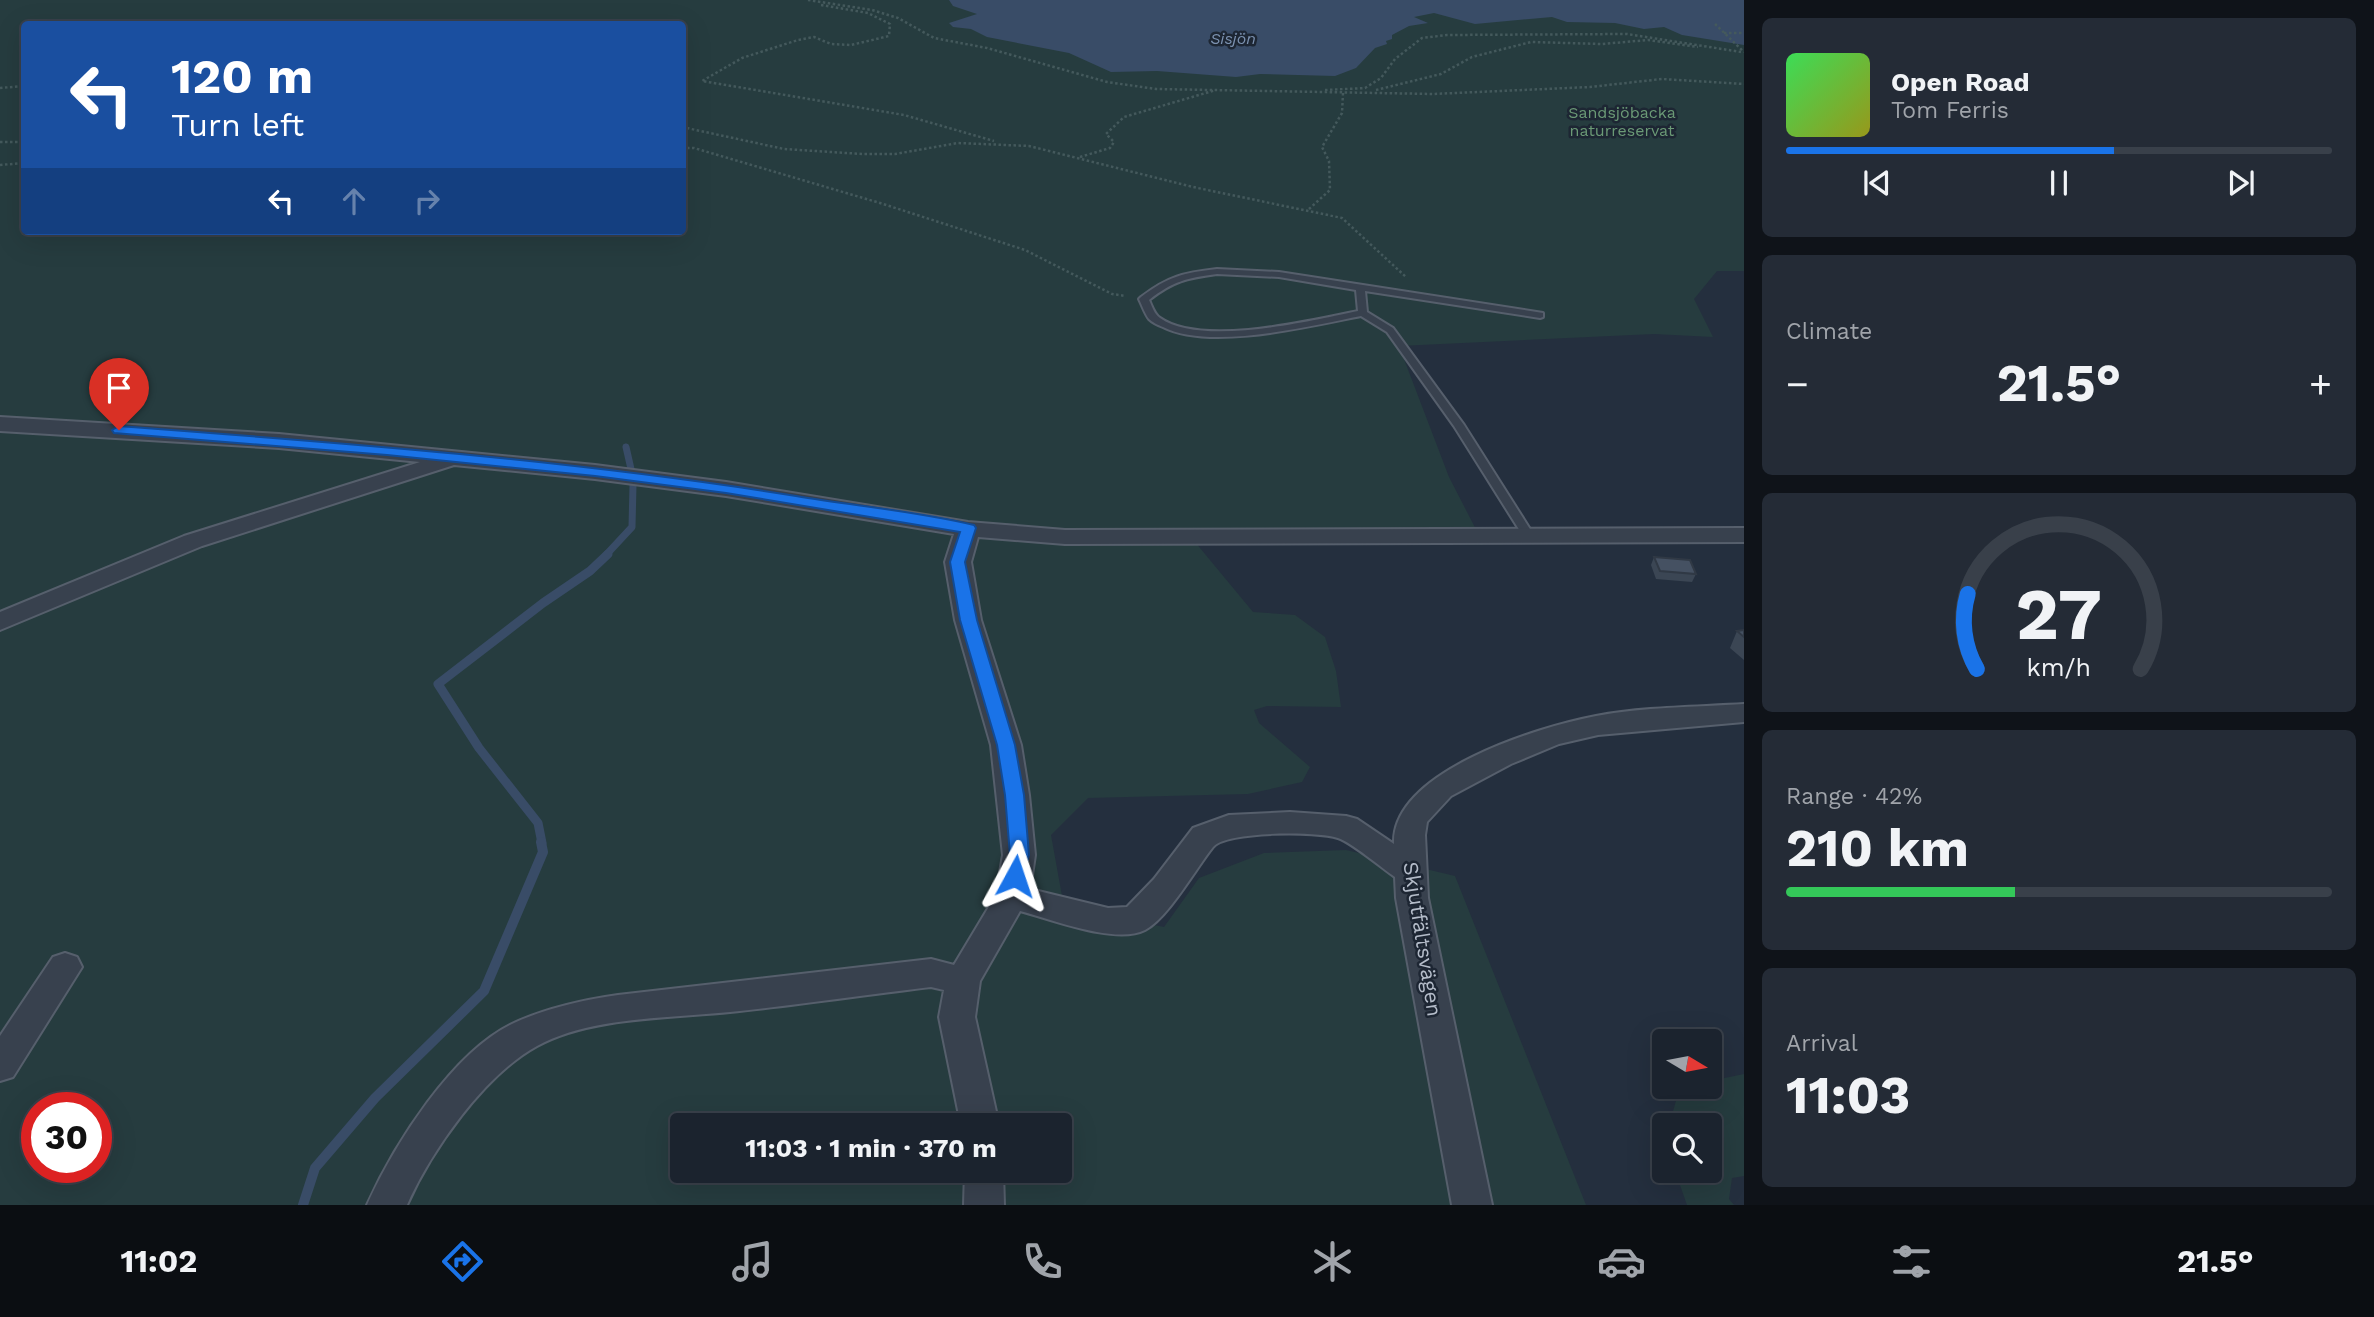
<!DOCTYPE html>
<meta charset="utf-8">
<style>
body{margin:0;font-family:"Work Sans",sans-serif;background:#242b36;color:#f1f3f6;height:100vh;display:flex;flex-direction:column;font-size:26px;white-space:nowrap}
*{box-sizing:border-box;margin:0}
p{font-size:23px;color:#a0a4aa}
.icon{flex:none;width:38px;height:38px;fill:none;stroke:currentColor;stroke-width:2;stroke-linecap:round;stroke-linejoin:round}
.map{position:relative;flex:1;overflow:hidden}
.details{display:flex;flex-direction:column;gap:18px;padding:18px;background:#0f1319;width:630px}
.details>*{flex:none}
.top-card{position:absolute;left:21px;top:21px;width:665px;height:214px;border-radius:7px;box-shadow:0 7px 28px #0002,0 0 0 2px #39404a;background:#1a4fa0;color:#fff;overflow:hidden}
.needle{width:46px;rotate:100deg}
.fabs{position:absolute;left:1652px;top:1029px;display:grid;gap:14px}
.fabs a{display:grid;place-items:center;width:70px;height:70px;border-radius:7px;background:#1b232e;box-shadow:0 7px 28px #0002,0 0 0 2px #39404a;font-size:35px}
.speed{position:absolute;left:21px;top:1092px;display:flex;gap:14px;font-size:35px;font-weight:700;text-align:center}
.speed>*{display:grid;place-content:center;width:91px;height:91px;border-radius:50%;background:#1b232e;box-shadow:0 7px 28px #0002,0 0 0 2px #39404a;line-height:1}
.speed .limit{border:10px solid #d22;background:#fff;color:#111}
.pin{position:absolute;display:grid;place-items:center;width:60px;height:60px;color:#fff;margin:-72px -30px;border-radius:50% 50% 50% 0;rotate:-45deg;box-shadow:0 0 7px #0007}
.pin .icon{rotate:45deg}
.me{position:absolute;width:77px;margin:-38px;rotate:5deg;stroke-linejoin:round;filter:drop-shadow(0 0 5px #0008)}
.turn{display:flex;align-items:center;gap:24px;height:147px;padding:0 35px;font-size:32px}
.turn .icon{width:91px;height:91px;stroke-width:2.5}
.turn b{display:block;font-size:49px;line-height:60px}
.lanes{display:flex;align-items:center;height:66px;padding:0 35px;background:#0003;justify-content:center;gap:35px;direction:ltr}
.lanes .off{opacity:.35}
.big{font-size:52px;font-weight:700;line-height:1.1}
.details .card{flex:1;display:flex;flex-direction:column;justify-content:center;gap:10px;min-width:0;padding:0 24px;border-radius:10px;background:#242b36}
.details .dial{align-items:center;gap:0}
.dial svg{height:182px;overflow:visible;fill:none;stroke:#39404a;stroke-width:7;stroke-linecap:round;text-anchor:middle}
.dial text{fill:#f1f3f6;stroke:none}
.song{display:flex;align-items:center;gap:21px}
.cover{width:84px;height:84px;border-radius:10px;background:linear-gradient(135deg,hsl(130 70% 55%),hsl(60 70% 35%))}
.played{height:7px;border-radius:4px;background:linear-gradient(90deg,#1a73e8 60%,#39404a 60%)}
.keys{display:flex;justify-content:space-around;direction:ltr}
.heat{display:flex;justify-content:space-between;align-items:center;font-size:38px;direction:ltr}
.charge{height:10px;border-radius:5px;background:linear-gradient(90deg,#34c759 42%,#39404a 0)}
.trip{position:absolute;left:670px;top:1113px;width:402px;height:70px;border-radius:7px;background:#1b232e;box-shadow:0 7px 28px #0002,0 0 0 2px #39404a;font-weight:700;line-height:70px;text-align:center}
.dock{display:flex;height:112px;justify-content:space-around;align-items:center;background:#0b0e12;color:#a0a4aa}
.dock .icon{width:49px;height:49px}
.dock .selected{color:#1a73e8}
.dock b{font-size:32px;color:#f1f3f6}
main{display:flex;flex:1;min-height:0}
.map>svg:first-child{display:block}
.green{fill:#263c3f;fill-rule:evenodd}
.water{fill:#394c67}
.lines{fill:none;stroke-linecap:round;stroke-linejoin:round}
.stream-far2{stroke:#394c67;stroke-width:7}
.stream-far1{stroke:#394c67;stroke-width:9}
.stream{stroke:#394c67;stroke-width:10}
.lane-casing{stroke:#565f6c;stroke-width:4}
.street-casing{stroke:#565f6c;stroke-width:4}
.path{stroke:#44595c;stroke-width:2.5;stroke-dasharray:2.5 2.5;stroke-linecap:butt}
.lane{fill:#38414e;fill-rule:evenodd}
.street{fill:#38414e;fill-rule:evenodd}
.wall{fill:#3b4654}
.building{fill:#455162;stroke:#303945;stroke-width:2}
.route{fill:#1a73e8;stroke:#114b97;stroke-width:2}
.labels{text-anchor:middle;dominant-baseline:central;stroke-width:5;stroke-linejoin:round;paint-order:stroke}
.far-water-label{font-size:16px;font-style:italic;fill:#7c92b1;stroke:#1d2633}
.far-park-label{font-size:16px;fill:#6b9a76;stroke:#1d2633}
.near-street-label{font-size:21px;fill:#b4bcc9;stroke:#1d2633}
</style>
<main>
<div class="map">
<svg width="1744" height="1205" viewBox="0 0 1744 1205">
<rect width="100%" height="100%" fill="#242f3e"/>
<path class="green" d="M0,0H1744V271H1717L1694,299L1713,337L1654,334L1399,346L1449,477L1484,545L1195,542L1253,612L1295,615L1325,637L1336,671L1341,707L1267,706L1254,710L1259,723L1310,767L1302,782L1248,794L1088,798L1051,835L1064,907L1164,927L1199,878L1264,853L1346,850L1455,876L1586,1205H0ZM24,24H682V231H24ZM37,1108H96V1167H37ZM682,1125H1060V1171H682Z
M1744,1074V1176L1732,1178L1729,1199L1734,1205H1687L1675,1171H1710V1125H1669L1680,1087H1710V1081Z"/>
<path class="water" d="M949,0H1744V45L1682,35L1664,27L1644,29L1615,23L1567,22L1552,17L1475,24L1434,13L1414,17L1428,23L1409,26L1392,35V39L1386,41L1387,44L1375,48L1356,68L1335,76L1260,74L1236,77L1157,71L1111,72L1069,53L987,37L971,29L953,27L949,23L977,14L953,6Z"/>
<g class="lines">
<path class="stream-far2" d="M626,447L631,469
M606,555L632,527L633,485"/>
<path class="stream-far1" d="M542,843L538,823L479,748L438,684L543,603L590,571L608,554"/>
<path class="stream" d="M303,1205L315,1168L375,1098L484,991L543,852L541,842"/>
<defs>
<path id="lane" d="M1217,269L1279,272L1543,313V317L1540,318L1365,291L1367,312L1393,328L1464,425L1535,537L1533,539H1525L1454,426L1387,332L1361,316C1310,326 1210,351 1163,327C1158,325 1152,322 1149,319C1145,314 1142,305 1139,299L1141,297C1169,276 1183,273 1217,269ZM1217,274L1279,277L1356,290L1358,311C1310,321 1201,347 1160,318C1154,314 1152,306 1149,300C1173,281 1187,278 1217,274Z"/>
<path id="street" d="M0,417L279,434L595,465L726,482L968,522L1065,530L1744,528V542L1065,544L978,537L971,562L981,620L1021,745L1029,795L1035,855L1030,889L1108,908L1127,907L1154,879L1193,828L1229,815L1290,812L1346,816L1357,819L1394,844C1391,772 1538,727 1596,716C1643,707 1695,707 1744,704V722L1598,735L1559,744L1511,764L1451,796L1427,822L1425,835L1428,898L1492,1205H1452L1396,898L1395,877C1382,868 1351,842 1338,838C1317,831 1226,831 1213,847C1196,868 1168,918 1145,930C1116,945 1051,919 1020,911L980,981L975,1017L999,1125H961L939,1017L944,990L931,987C864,995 797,1005 730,1012C671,1018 589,1017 537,1046C484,1075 431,1151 407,1205H367C394,1145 453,1051 514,1023C547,1008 583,1000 618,995L931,959L954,965L996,895L1003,855L991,745L955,620L945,562L954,534L726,496L595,479L454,465L202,546L0,630V612L184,536L420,462L279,448L0,431Z
M65,953L77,957L82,967L13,1077L0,1081V1036L53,957Z
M965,1171H1003L1004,1205H964Z"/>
</defs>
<use href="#lane" class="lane-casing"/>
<use href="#street" class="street-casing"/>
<path class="path" d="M808,0L872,10L898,18L934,38L987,48L1107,82L1156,89L1433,94L1590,87L1662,79L1744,84
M821,5L868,13L890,24L889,36L851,45L831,44L814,37L798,40L742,58L702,81L904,115L994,141
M1715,24L1744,52
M1724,33H1744
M0,88L24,86
M1325,90L1365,88L1381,78L1395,59L1422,38L1447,35L1627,34L1741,52
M1376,90L1441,74L1472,57L1531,42L1602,44L1648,40L1698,47
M682,127L784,149L862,154H895L958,143L1029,146L1193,187L1342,218L1406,277
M0,142H24
M682,148H694L880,203L1025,250L1112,294L1126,296
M1080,157L1110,148L1114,142L1106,134L1124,117L1216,90
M0,165L24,163
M1309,209L1330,190L1329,161L1322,147L1342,113L1343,93"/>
<use href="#lane" class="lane"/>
<use href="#street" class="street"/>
</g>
<path class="wall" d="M1654,557L1696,574L1692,582L1656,579L1651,565Z
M1744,630V660L1730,648L1737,631Z"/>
<path class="building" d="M1654,557L1690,560L1696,574L1660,571Z
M1744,630V637L1737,631Z"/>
<path class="route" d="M119,426C345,443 572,460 796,496C855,506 916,511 974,525L976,528L965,562L977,620L1015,745L1024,795L1029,855L1022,881L1015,883L1008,881L1006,876L1010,855L1005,795L997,745L960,620L950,562L960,532L726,493L595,476L387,455L114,433L112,430Z"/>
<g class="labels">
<g class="far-water-label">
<text x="1233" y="38">Sisjön</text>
</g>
<g class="far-park-label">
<text x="1622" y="112">Sandsjöbacka<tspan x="1622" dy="18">naturreservat</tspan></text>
</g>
<g class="near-street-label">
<text transform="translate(1423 939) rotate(81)">Skjutfältsvägen</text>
</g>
</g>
</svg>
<div class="fabs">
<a><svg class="needle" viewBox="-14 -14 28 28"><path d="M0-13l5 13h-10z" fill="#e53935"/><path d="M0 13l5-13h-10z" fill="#a0a4aa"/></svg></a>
<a><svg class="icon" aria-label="search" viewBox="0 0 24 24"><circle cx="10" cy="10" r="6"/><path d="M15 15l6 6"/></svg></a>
</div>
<div class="speed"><div class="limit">30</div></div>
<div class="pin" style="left:119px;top:430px;background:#d93025"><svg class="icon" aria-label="arrive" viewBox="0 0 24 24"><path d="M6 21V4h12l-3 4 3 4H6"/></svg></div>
<svg class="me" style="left:1015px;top:876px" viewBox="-20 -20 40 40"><path d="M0-17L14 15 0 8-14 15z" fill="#1a73e8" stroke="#fff" stroke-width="4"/></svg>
<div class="trip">11:03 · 1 min · 370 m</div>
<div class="top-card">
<div class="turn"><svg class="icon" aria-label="left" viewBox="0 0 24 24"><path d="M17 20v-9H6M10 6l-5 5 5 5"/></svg><div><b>120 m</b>Turn left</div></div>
<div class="lanes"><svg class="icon" aria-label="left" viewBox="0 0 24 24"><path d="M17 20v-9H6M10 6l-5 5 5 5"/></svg><svg class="icon off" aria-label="ahead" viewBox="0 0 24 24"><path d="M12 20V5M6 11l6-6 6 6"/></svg><svg class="icon off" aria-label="right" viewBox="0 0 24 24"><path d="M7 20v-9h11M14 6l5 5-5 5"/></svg></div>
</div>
</div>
<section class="details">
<div class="card">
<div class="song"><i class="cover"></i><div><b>Open Road</b><p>Tom Ferris</p></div></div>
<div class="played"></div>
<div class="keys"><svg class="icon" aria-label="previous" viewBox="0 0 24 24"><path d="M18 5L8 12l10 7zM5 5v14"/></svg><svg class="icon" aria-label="pause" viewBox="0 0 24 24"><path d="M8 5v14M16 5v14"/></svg><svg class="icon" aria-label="next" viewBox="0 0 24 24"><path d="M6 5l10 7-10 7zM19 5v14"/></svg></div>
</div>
<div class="card"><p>Climate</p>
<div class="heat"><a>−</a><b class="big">21.5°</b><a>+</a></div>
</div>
<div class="card dial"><svg viewBox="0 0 100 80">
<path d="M14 69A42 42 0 1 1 86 69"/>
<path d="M14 69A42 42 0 0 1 10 36" stroke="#1a73e8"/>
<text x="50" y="56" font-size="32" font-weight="700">27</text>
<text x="50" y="72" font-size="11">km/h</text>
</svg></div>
<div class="card"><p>Range · 42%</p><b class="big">210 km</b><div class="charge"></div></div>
<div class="card"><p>Arrival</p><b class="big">11:03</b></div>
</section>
</main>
<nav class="dock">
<b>11:02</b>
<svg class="icon selected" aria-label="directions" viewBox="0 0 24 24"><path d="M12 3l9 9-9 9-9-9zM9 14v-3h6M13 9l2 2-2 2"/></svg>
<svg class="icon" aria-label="music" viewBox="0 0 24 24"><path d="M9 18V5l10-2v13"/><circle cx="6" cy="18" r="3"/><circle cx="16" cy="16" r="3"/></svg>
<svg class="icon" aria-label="phone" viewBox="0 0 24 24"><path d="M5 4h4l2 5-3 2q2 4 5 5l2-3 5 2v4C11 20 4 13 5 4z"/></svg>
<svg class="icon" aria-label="climate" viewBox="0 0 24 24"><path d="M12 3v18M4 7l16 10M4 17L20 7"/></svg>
<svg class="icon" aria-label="car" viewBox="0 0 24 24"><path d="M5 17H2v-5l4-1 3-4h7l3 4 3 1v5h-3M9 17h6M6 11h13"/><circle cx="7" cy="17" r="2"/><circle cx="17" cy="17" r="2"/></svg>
<svg class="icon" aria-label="filters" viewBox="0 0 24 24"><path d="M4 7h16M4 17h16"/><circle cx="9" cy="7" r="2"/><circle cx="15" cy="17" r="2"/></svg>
<b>21.5°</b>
</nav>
